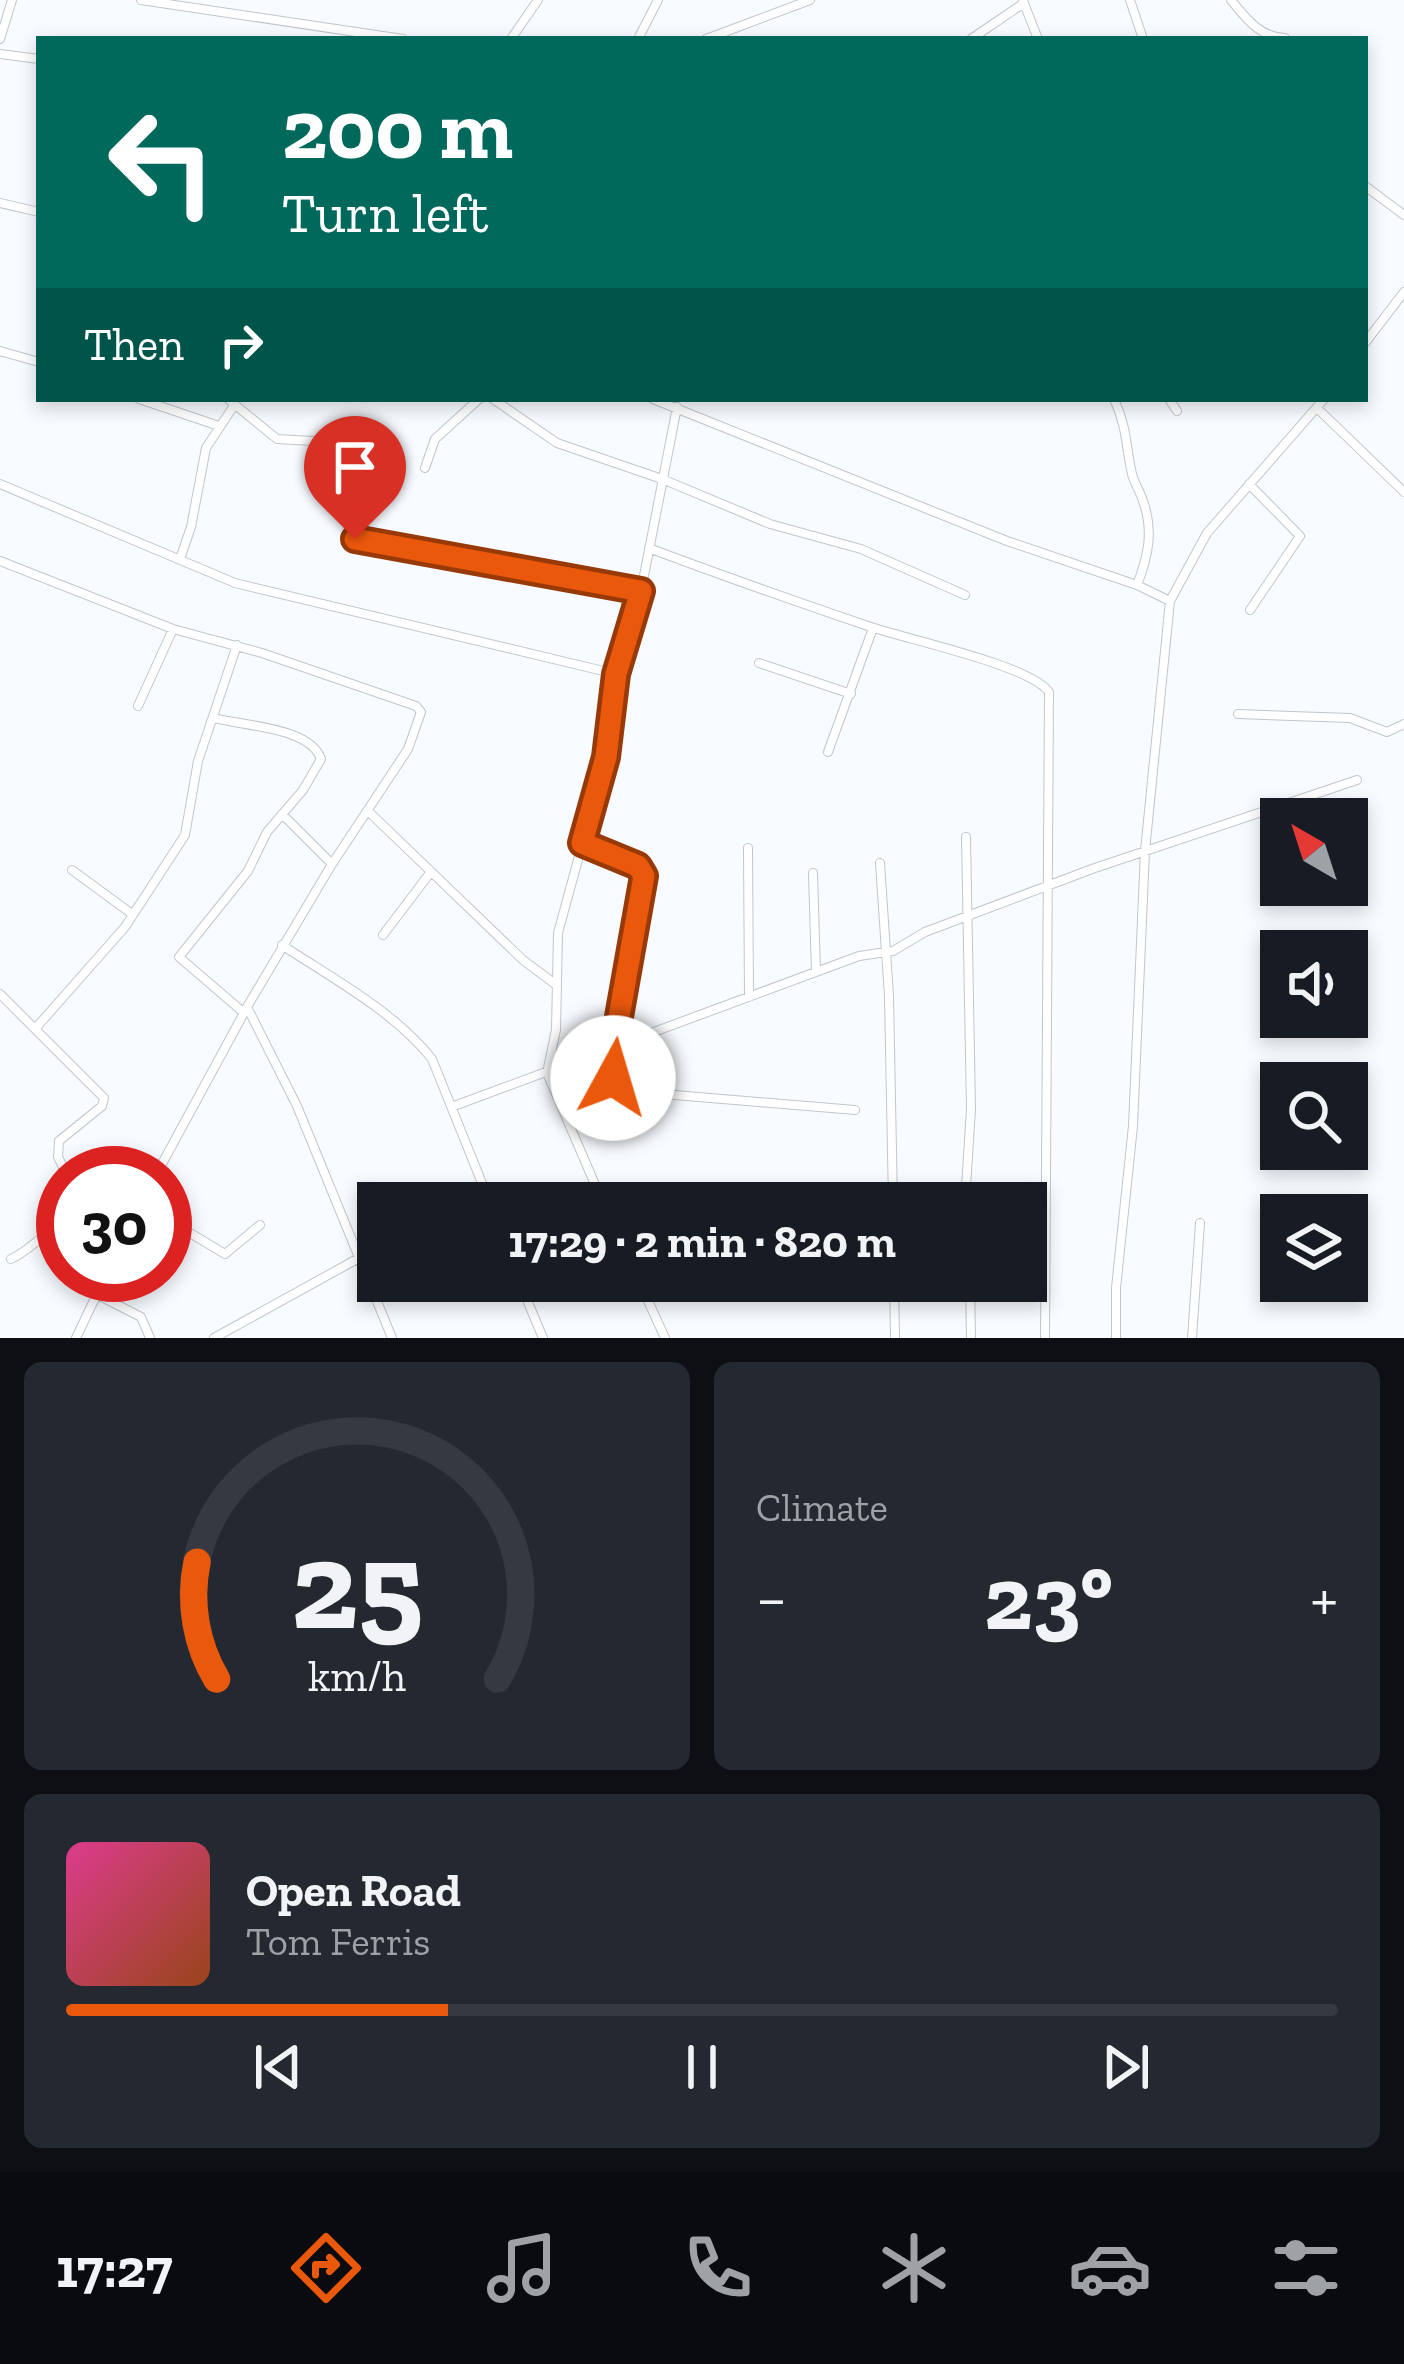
<!DOCTYPE html>
<meta charset="utf-8">
<style>
body{margin:0;font-family:"Zilla Slab",serif;background:#242831;color:#f1f3f6;height:100vh;display:flex;flex-direction:column;font-size:45px;white-space:nowrap}
*{box-sizing:border-box;margin:0}
p{font-size:39px;color:#9ea1a6}
.icon{flex:none;width:66px;height:66px;fill:none;stroke:currentColor;stroke-width:2;stroke-linecap:round;stroke-linejoin:round}
.map{position:relative;height:1338px;overflow:hidden}
.panel{display:flex;flex-direction:column;gap:24px;padding:24px;background:#0d0f14;flex:1}
.panel>*{flex:none}
.guide{position:absolute;left:36px;top:36px;width:1332px;height:366px;border-radius:0px;box-shadow:0 6px 18px #0003;background:#00695c;color:#fff;overflow:hidden}
.needle{width:78px;rotate:321deg}
.controls{position:absolute;left:1260px;top:798px;display:grid;gap:24px}
.controls a{display:grid;place-items:center;width:108px;height:108px;border-radius:0px;background:#171b24;box-shadow:0 6px 18px #0003;font-size:60px}
.speed{position:absolute;left:36px;top:1146px;display:flex;gap:24px;font-size:60px;font-weight:700;text-align:center}
.speed>*{display:grid;place-content:center;width:156px;height:156px;border-radius:50%;background:#171b24;box-shadow:0 6px 18px #0003;line-height:1}
.speed .limit{border:18px solid #d22;background:#fff;color:#111}
.pin{position:absolute;display:grid;place-items:center;width:102px;height:102px;color:#fff;margin:-123px -51px;border-radius:50% 50% 50% 0;rotate:-45deg;box-shadow:0 0 12px #0007}
.pin .icon{rotate:45deg}
.me{position:absolute;width:132px;margin:-66px;rotate:6deg;stroke-linejoin:round;filter:drop-shadow(0 0 9px #0008)}
.turn{display:flex;align-items:center;gap:42px;height:252px;padding:0 48px;font-size:54px}
.turn .icon{width:156px;height:156px;stroke-width:2.5}
.turn b{display:block;font-size:84px;line-height:102px}
.then{display:flex;align-items:center;height:114px;padding:0 48px;background:#0003;gap:24px;font-size:45px}
.big{font-size:90px;font-weight:800;line-height:1.1}
.panel .widget{flex:1;display:flex;flex-direction:column;justify-content:center;gap:18px;min-width:0;padding:0 42px;border-radius:18px;background:#242831}
.panel .dial{align-items:center;gap:0}
.dial svg{height:312px;overflow:visible;fill:none;stroke:#363941;stroke-width:7;stroke-linecap:round;text-anchor:middle}
.dial text{fill:#f1f3f6;stroke:none}
.song{display:flex;align-items:center;gap:36px}
.cover{width:144px;height:144px;border-radius:18px;background:linear-gradient(135deg,hsl(330 70% 55%),hsl(20 70% 35%))}
.played{height:12px;border-radius:6px;background:linear-gradient(90deg,#ea580c 30%,#363941 30%)}
.keys{display:flex;justify-content:space-around;direction:ltr}
.heat{display:flex;justify-content:space-between;align-items:center;font-size:66px;direction:ltr}
.panel .tiles{flex:1;display:grid;gap:24px;grid-template-columns:1fr 1fr}
.widget:last-child{grid-column:span 2}
.trip{position:absolute;left:357px;top:1182px;width:690px;height:120px;border-radius:0px;background:#171b24;box-shadow:0 6px 18px #0003;font-weight:800;line-height:120px;text-align:center}
.dock{display:flex;height:192px;justify-content:space-around;align-items:center;background:#090b0e;color:#9ea1a6}
.dock .icon{width:84px;height:84px}
.dock .active{color:#ea580c}
.dock b{font-size:54px;color:#f1f3f6}
.map>svg:first-child{display:block}
.lines{fill:none;stroke-linecap:round;stroke-linejoin:round}
.minor-casing{stroke:#bec7ce;stroke-width:10}
.minor{stroke:#fff;stroke-width:8}
.route-casing{stroke:#983908;stroke-width:30}
.route{stroke:#ea580c;stroke-width:21}
</style>
<div class="map">
<svg width="1404" height="1338" viewBox="0 0 1404 1338">
<rect width="100%" height="100%" fill="#f8fbff"/>
<g class="lines">
<defs>
<path id="minor" d="M141,0L403,39
M1130,0L1143,39
M1231,0C1246,18 1259,37 1285,38
M1023,1L1038,39
M0,39L12,0
M511,39L538,0
M638,39L658,0
M706,39L810,0
M971,39L1024,3
M0,54L39,59
M1365,186L1404,215
M0,203L39,212
M1365,343L1404,292
M0,351L39,362
M139,399L219,426
M228,399L277,439L312,441L331,459L347,468C346,486 348,529 360,542L641,591
M493,399L557,443L662,479L770,524L861,549L965,595
M653,399L1007,541L1137,585L1170,601
M1114,399C1128,431 1125,443 1132,474C1134,483 1140,491 1143,501C1154,531 1148,557 1137,585
M1169,399L1177,411
M1317,408L1404,492
M425,468L435,439L479,399
M0,484L235,583L616,674
M1249,484L1300,536L1250,610
M649,548C722,576 795,601 868,626C905,639 1030,665 1049,692L1045,1338
M180,559L191,527L206,448L233,407
M0,561L173,629L262,653L416,706L421,712L408,749L332,864L247,1007L297,1106L392,1338
M759,663L851,694
M138,706L173,629
M1238,714L1350,718L1387,732L1404,724
M214,718C243,726 310,727 321,759L303,790L267,832L248,871L179,957L243,1012
M828,752L873,628
M369,812L523,960L555,984
M282,814L332,864
M582,843L638,866L644,876L614,1045L616,1083L651,1093L855,1110
M748,848L749,997
M880,863L889,996L893,1203
M72,870L132,914
M813,873L816,972
M383,935L430,873
M282,945C333,979 394,1011 432,1059L490,1203
M0,994L104,1098L102,1106L59,1141L58,1157L66,1173
M35,1029L125,927L185,835L198,761L237,645
M454,1106L859,956L893,951L925,932L1092,869L1357,780
M157,1173L245,1011
M603,1203L547,1073L556,1030L558,933L606,757L616,674L641,591L677,407
M965,1203L971,1109L966,837
M165,1218L225,1254L260,1225
M11,1259C31,1250 42,1233 63,1224
M519,1281L543,1338
M639,1281L665,1338
M894,1281L895,1338
M970,1281L971,1338
M98,1295L141,1317L150,1338
M76,1338L106,1275
M214,1338L359,1258
M1116,1338V1288L1133,1126L1145,851L1170,601L1207,533L1324,399
M1192,1338L1200,1223"/>
</defs>
<use href="#minor" class="minor-casing"/>
<use href="#minor" class="minor"/>
</g>
<g class="lines">
<defs>
<path id="route" d="M355,539L641,591L616,674L606,757L582,843L638,866L644,876L614,1045L613,1078"/>
</defs>
<use href="#route" class="route-casing"/>
<use href="#route" class="route"/>
</g>
</svg>
<div class="controls">
<a><svg class="needle" viewBox="-14 -14 28 28"><path d="M0-13l5 13h-10z" fill="#e53935"/><path d="M0 13l5-13h-10z" fill="#9ea1a6"/></svg></a>
<a><svg class="icon" aria-label="sound" viewBox="0 0 24 24"><path d="M4 9h4l5-4v14l-5-4H4zM17 9q2 3 0 6"/></svg></a>
<a><svg class="icon" aria-label="search" viewBox="0 0 24 24"><circle cx="10" cy="10" r="6"/><path d="M15 15l6 6"/></svg></a>
<a><svg class="icon" aria-label="layers" viewBox="0 0 24 24"><path d="M12 4l9 5-9 5-9-5zM3 14l9 5 9-5"/></svg></a>
</div>
<div class="speed"><div class="limit">30</div></div>
<div class="pin" style="left:355px;top:539px;background:#d93025"><svg class="icon" aria-label="arrive" viewBox="0 0 24 24"><path d="M6 21V4h12l-3 4 3 4H6"/></svg></div>
<svg class="me" style="left:613px;top:1078px" viewBox="-20 -20 40 40"><circle r="19" fill="#fff"/><path d="M0-13L10 11 0 6-10 11z" fill="#ea580c"/></svg>
<div class="trip">17:29 · 2 min · 820 m</div>
<div class="guide">
<div class="turn"><svg class="icon" aria-label="left" viewBox="0 0 24 24"><path d="M17 20v-9H6M10 6l-5 5 5 5"/></svg><div><b>200 m</b>Turn left</div></div>
<div class="then">Then<svg class="icon" aria-label="right" viewBox="0 0 24 24"><path d="M7 20v-9h11M14 6l5 5-5 5"/></svg></div>
</div>
</div>
<section class="panel">
<div class="tiles">
<div class="widget dial"><svg viewBox="0 0 100 80">
<path d="M14 69A42 42 0 1 1 86 69"/>
<path d="M14 69A42 42 0 0 1 9 39" stroke="#ea580c"/>
<text x="50" y="56" font-size="32" font-weight="700">25</text>
<text x="50" y="72" font-size="11">km/h</text>
</svg></div>
<div class="widget"><p>Climate</p>
<div class="heat"><a>−</a><b class="big">23°</b><a>+</a></div>
</div>
<div class="widget">
<div class="song"><i class="cover"></i><div><b>Open Road</b><p>Tom Ferris</p></div></div>
<div class="played"></div>
<div class="keys"><svg class="icon" aria-label="previous" viewBox="0 0 24 24"><path d="M18 5L8 12l10 7zM5 5v14"/></svg><svg class="icon" aria-label="pause" viewBox="0 0 24 24"><path d="M8 5v14M16 5v14"/></svg><svg class="icon" aria-label="next" viewBox="0 0 24 24"><path d="M6 5l10 7-10 7zM19 5v14"/></svg></div>
</div>
</div>
</section>
<nav class="dock">
<b>17:27</b>
<svg class="icon active" aria-label="directions" viewBox="0 0 24 24"><path d="M12 3l9 9-9 9-9-9zM9 14v-3h6M13 9l2 2-2 2"/></svg>
<svg class="icon" aria-label="music" viewBox="0 0 24 24"><path d="M9 18V5l10-2v13"/><circle cx="6" cy="18" r="3"/><circle cx="16" cy="16" r="3"/></svg>
<svg class="icon" aria-label="phone" viewBox="0 0 24 24"><path d="M5 4h4l2 5-3 2q2 4 5 5l2-3 5 2v4C11 20 4 13 5 4z"/></svg>
<svg class="icon" aria-label="climate" viewBox="0 0 24 24"><path d="M12 3v18M4 7l16 10M4 17L20 7"/></svg>
<svg class="icon" aria-label="car" viewBox="0 0 24 24"><path d="M5 17H2v-5l4-1 3-4h7l3 4 3 1v5h-3M9 17h6M6 11h13"/><circle cx="7" cy="17" r="2"/><circle cx="17" cy="17" r="2"/></svg>
<svg class="icon" aria-label="filters" viewBox="0 0 24 24"><path d="M4 7h16M4 17h16"/><circle cx="9" cy="7" r="2"/><circle cx="15" cy="17" r="2"/></svg>
</nav>
